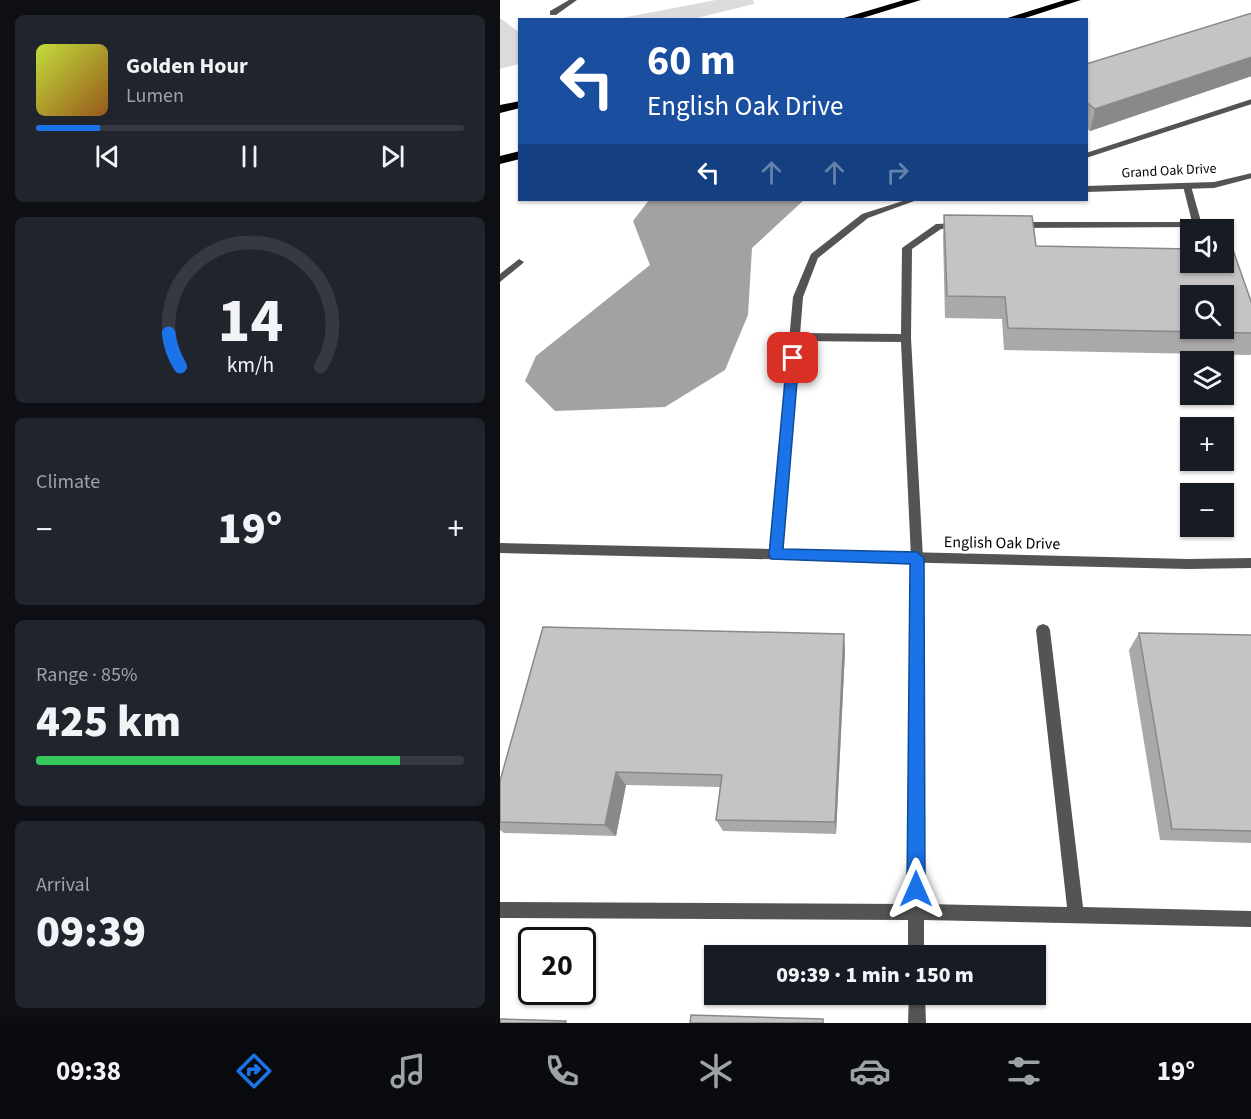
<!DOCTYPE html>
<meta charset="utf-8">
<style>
body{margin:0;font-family:"Source Sans 3",sans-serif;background:#20242c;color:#f1f3f6;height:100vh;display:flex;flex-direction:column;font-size:22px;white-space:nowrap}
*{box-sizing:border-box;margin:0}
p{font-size:20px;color:#9ea1a6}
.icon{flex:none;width:33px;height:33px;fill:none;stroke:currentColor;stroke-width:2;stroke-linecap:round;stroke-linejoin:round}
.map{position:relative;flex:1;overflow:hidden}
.details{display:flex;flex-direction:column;gap:15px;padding:15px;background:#0d0f14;width:500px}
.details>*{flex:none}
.guide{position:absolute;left:18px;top:18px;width:570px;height:183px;border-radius:0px;box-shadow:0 2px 4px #0004;background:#1a4fa0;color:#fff;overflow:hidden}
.controls{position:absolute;left:680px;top:219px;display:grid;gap:12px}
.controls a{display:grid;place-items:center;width:54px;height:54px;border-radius:0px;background:#171b24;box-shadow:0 2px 4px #0004;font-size:30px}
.speed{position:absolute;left:18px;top:927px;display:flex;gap:12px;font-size:30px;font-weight:700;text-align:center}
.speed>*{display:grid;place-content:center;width:78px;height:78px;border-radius:50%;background:#171b24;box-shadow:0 2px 4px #0004;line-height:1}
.speed .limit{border:3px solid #111;border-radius:9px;background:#fff;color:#111}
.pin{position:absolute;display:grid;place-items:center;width:51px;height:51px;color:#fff;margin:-26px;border-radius:12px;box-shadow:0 3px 9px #0006}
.me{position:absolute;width:66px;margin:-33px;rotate:0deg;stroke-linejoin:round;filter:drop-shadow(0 0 4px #0008)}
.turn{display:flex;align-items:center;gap:21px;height:126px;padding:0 30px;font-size:27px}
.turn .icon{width:78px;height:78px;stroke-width:2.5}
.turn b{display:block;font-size:42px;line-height:51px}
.lanes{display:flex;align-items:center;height:57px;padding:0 30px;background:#0003;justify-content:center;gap:30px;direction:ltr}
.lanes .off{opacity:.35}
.big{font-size:45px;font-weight:800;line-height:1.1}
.details .card{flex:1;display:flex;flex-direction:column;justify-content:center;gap:9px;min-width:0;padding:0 21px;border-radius:9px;background:#20242c}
.details .dial{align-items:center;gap:0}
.dial svg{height:156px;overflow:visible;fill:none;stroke:#363941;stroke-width:7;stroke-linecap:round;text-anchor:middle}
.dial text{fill:#f1f3f6;stroke:none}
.song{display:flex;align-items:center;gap:18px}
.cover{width:72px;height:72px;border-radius:9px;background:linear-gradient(135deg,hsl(70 70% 55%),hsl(30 70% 35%))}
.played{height:6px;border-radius:3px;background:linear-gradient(90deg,#1a73e8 15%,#363941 15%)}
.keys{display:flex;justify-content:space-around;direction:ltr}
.heat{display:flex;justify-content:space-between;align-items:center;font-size:33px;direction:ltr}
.charge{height:9px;border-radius:4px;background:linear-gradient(90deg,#34c759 85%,#363941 0)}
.trip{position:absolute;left:204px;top:945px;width:342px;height:60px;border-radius:0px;background:#171b24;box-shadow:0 2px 4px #0004;font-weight:800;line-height:60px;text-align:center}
.dock{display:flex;height:96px;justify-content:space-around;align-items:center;background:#090b0e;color:#9ea1a6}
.dock .icon{width:42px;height:42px}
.dock .current{color:#1a73e8}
.dock b{font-size:27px;color:#f1f3f6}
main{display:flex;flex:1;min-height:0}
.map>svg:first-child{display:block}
.green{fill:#dbdbdb}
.water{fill:#a2a2a2}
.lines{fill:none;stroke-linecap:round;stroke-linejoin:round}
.lane{fill:#545454;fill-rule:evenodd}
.street{fill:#545454;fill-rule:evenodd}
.highway{fill:#000;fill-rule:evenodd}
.wall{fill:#a9a9a9}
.shaded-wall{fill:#898989}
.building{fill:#c4c4c4;stroke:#898989;stroke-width:1.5;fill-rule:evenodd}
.route{fill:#1a73e8;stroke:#114b97;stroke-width:1.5}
.labels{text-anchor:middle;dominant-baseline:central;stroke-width:5;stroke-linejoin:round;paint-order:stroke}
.far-street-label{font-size:14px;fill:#000;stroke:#fff}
.street-label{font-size:16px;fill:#000;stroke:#fff}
</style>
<main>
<section class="details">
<div class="card">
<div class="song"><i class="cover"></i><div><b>Golden Hour</b><p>Lumen</p></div></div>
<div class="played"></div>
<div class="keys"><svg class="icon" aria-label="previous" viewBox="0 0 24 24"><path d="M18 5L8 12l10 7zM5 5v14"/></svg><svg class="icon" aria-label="pause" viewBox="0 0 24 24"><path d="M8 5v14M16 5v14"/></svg><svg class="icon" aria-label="next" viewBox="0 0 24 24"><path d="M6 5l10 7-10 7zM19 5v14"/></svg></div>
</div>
<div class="card dial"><svg viewBox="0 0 100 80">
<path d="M14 69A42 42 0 1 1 86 69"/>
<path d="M14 69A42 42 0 0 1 8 52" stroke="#1a73e8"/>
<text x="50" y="56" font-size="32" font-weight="700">14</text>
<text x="50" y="72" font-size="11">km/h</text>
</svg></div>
<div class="card"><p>Climate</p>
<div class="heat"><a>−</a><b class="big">19°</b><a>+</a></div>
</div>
<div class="card"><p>Range · 85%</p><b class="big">425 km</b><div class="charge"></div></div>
<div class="card"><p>Arrival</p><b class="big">09:39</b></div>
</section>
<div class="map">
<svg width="752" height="1023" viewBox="0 0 752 1023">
<rect width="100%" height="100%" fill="#fff"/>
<path class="green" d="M216,0H253L254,4L193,19H116Z
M0,18L20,33L19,64L0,69Z"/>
<path class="water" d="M149,200H304L252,248L248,315L225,370L165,407L55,411L25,381L36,356L150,265L133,221Z"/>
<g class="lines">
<path class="lane" d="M752,99V104L586,158V153Z
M687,183L691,186L702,225L700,227L518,228L513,225L518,222H692L683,186Z
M459,223L464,226L462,228L441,229L412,249L411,338L423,558L424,904L567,907L536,630L538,626L543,624L548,626L550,630L583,907L752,911V927L424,920V956H408V920L0,918V902L408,904L411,558L401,342L295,341L290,337L295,333L401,334L402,248L436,224Z
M409,994H425L426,1023H408Z"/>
<path class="street" d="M69,0H77L56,15H50V11Z
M752,173V178L714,188L586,192V186L714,182Z
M406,200H417L368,218L318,258L303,297L283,549L688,559L752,558V568L688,569L0,553V543L270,549L293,297L311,254L362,214Z
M19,259L24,262L22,264L0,282V274Z"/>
<path class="highway" d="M404,0H421L356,20H337Z
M565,0H581L519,20H501Z
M20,101V108L0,113V105Z
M20,151V159L0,164V156Z"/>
</g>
<path class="wall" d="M752,13V76L590,131L586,128V64Z
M444,215L536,246L752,304V353L750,355L504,350L502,319L445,318L443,237Z
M639,633L752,635V843L660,840L629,650Z
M344,634L345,651L336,834L223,831L216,820L220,787L126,785L116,836L4,833L0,830V781Z"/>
<path class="shaded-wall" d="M752,57V76L590,131L595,109Z
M344,634L345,651L336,834L335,822Z
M116,772L126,785L116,836L105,825Z"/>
<path class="building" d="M752,13V57L595,109L586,102V64Z
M444,215L532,216L536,246L690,249V262H723V250H733L752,304V333L508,328L505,297L447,296ZM690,296H723V328H690Z
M43,627L344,634L335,822L216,820L222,775L116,772L105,825L0,822V781Z
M639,633L752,635V831L672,829Z
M191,1015L323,1019V1023H190Z
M0,1019L66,1021V1023H0Z"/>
<path class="route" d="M293,354L299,358L283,549L417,552L424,558L425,889L422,895L416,898L409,895L407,889L410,564L271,559L269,555L287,358Z"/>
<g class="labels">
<g class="far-street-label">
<text transform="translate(669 171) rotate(-3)">Grand Oak Drive</text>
</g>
<g class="street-label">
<text transform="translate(502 543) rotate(1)">English Oak Drive</text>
</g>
</g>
</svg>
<div class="controls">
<a><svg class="icon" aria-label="sound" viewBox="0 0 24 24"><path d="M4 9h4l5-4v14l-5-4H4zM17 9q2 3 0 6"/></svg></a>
<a><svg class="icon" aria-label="search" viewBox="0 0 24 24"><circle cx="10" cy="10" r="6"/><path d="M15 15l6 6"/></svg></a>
<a><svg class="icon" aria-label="layers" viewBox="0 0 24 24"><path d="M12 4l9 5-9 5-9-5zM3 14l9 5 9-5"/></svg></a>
<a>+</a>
<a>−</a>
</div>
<div class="speed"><div class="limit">20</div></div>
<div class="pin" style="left:293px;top:358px;background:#d93025"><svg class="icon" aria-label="arrive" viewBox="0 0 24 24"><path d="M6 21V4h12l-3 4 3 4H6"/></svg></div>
<svg class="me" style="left:416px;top:889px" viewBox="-20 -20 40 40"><path d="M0-17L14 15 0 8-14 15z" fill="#1a73e8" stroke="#fff" stroke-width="4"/></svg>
<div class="trip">09:39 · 1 min · 150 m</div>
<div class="guide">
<div class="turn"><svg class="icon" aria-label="left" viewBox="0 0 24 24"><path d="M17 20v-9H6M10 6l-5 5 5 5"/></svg><div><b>60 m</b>English Oak Drive</div></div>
<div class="lanes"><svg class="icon" aria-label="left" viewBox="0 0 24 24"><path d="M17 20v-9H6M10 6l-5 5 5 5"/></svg><svg class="icon off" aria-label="ahead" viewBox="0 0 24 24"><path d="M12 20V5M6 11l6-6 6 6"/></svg><svg class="icon off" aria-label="ahead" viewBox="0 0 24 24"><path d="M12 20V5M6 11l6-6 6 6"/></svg><svg class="icon off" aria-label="right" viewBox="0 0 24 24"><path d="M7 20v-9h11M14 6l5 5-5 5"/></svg></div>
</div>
</div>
</main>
<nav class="dock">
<b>09:38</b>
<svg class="icon current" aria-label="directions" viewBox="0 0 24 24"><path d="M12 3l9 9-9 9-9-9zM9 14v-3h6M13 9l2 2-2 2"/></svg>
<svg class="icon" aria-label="music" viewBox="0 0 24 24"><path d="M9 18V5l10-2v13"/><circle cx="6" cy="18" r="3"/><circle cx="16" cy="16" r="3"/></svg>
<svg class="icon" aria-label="phone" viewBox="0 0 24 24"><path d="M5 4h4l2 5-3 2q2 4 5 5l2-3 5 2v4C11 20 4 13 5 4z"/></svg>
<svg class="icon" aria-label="climate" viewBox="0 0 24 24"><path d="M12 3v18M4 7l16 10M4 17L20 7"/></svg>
<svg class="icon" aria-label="car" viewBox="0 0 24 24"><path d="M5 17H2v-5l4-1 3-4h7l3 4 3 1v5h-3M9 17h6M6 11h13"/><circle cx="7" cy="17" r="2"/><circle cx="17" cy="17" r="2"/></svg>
<svg class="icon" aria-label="filters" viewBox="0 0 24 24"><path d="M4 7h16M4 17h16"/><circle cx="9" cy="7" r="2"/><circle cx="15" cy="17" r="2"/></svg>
<b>19°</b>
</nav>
